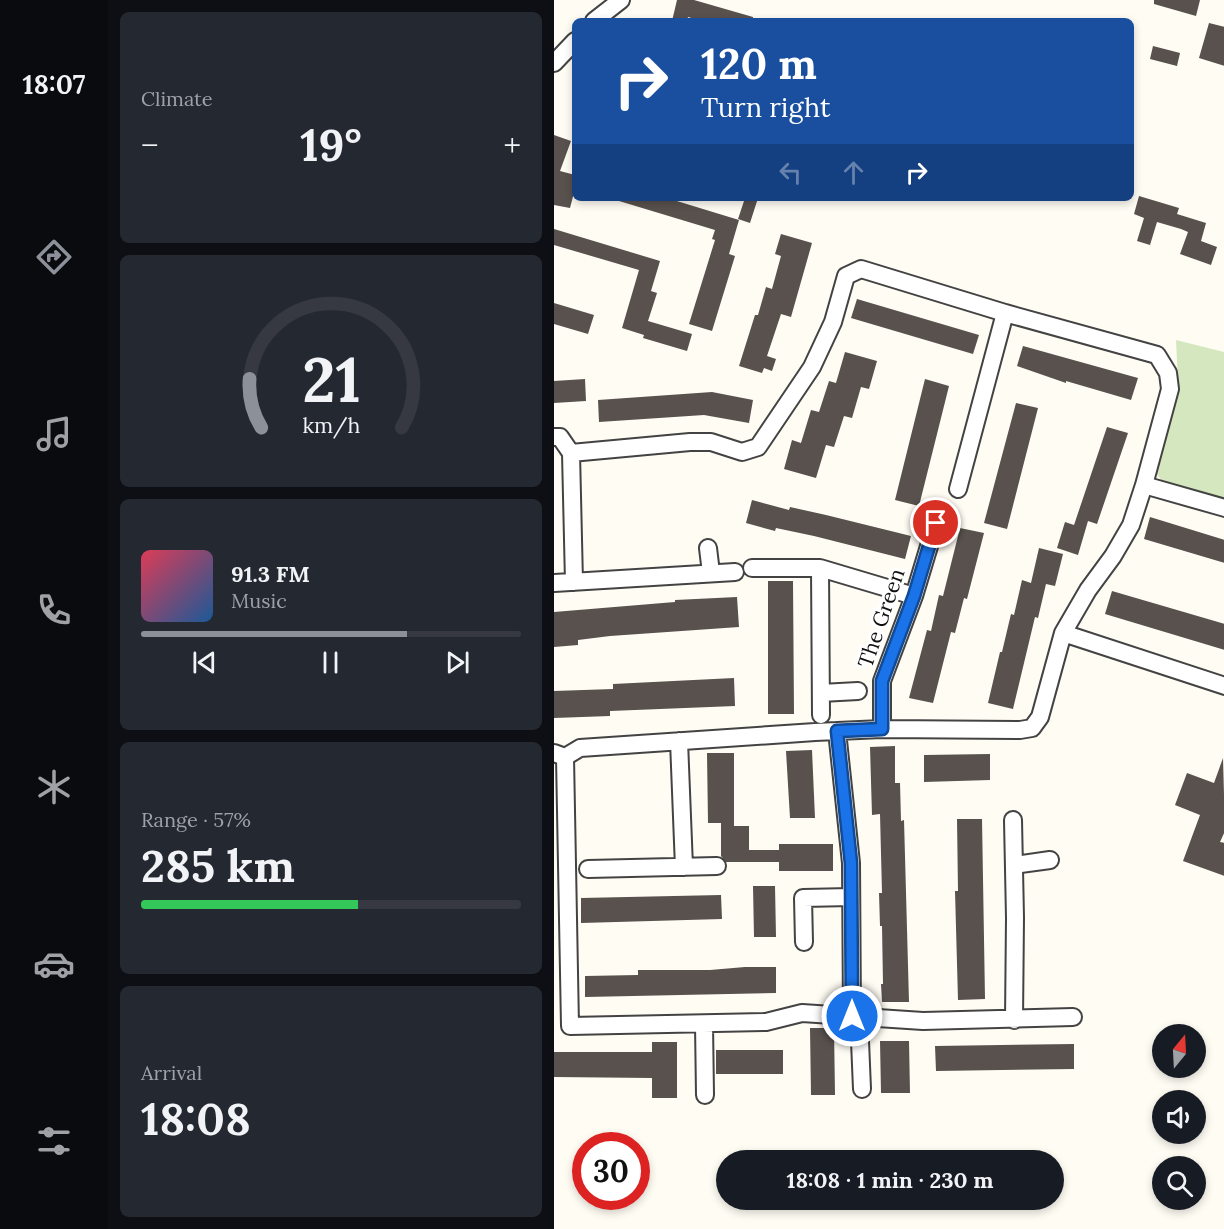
<!DOCTYPE html>
<meta charset="utf-8">
<style>
body{margin:0;font-family:Lora,serif;background:#242831;color:#f1f3f6;height:100vh;display:flex;flex-direction:column;font-size:22px;white-space:nowrap}
*{box-sizing:border-box;margin:0}
p{font-size:20px;color:#9ea1a6}
.icon{flex:none;width:33px;height:33px;fill:none;stroke:currentColor;stroke-width:2;stroke-linecap:round;stroke-linejoin:round}
.map{position:relative;flex:1;overflow:hidden}
.details{display:flex;flex-direction:column;gap:12px;padding:12px;background:#0d0f14;width:446px}
.details>*{flex:none}
.banner{position:absolute;left:18px;top:18px;width:562px;height:183px;border-radius:9px;box-shadow:0 3px 9px #0003;background:#1a4fa0;color:#fff;overflow:hidden}
.needle{width:39px;rotate:18deg}
.controls{position:absolute;left:598px;top:1024px;display:grid;gap:12px}
.controls a{display:grid;place-items:center;width:54px;height:54px;border-radius:50%;background:#171b24;box-shadow:0 3px 9px #0003;font-size:30px}
.speed{position:absolute;left:18px;top:1132px;display:flex;gap:12px;font-size:30px;font-weight:700;text-align:center}
.speed>*{display:grid;place-content:center;width:78px;height:78px;border-radius:50%;background:#171b24;box-shadow:0 3px 9px #0003;line-height:1}
.speed .limit{border:9px solid #d22;background:#fff;color:#111}
.pin{position:absolute;display:grid;place-items:center;width:51px;height:51px;color:#fff;margin:-26px;border:3px solid #fff;border-radius:50%;box-shadow:0 2px 6px #0007}
.me{position:absolute;width:66px;margin:-33px;rotate:0deg;stroke-linejoin:round;filter:drop-shadow(0 0 4px #0008)}
.turn{display:flex;align-items:center;gap:21px;height:126px;padding:0 30px;font-size:27px}
.turn .icon{width:78px;height:78px;stroke-width:2.5}
.turn b{display:block;font-size:42px;line-height:51px}
.lanes{display:flex;align-items:center;height:57px;padding:0 30px;background:#0003;justify-content:center;gap:30px;direction:ltr}
.lanes .off{opacity:.35}
.big{font-size:45px;font-weight:700;line-height:1.1}
.details .card{flex:1;display:flex;flex-direction:column;justify-content:center;gap:9px;min-width:0;padding:0 21px;border-radius:9px;background:#242831}
.details .dial{align-items:center;gap:0}
.dial svg{height:156px;overflow:visible;fill:none;stroke:#363941;stroke-width:7;stroke-linecap:round;text-anchor:middle}
.dial text{fill:#f1f3f6;stroke:none}
.song{display:flex;align-items:center;gap:18px}
.cover{width:72px;height:72px;border-radius:9px;background:linear-gradient(135deg,hsl(350 70% 55%),hsl(210 70% 35%))}
.played{height:6px;border-radius:3px;background:linear-gradient(90deg,#8c9099 70%,#363941 70%)}
.keys{display:flex;justify-content:space-around;direction:ltr}
.heat{display:flex;justify-content:space-between;align-items:center;font-size:33px;direction:ltr}
.charge{height:9px;border-radius:4px;background:linear-gradient(90deg,#34c759 57%,#363941 0)}
.trip{position:absolute;left:162px;top:1150px;width:348px;height:60px;border-radius:30px;background:#171b24;box-shadow:0 3px 9px #0003;font-weight:700;line-height:60px;text-align:center}
main{display:flex;flex:1;min-height:0}
.menu{display:flex;flex-direction:column;width:108px;justify-content:space-around;align-items:center;background:#090b0e;color:#9ea1a6}
.menu .icon{width:42px;height:42px}
.menu .current{color:#8c9099}
.menu b{font-size:27px;color:#f1f3f6}
.map>svg:first-child{display:block}
.green{fill:#d5e7be}
.building{fill:#58514d}
.lines{fill:none;stroke-linecap:round;stroke-linejoin:round}
.minor-casing{stroke:#434343;stroke-width:20}
.minor{stroke:#fff;stroke-width:16}
.route-casing{stroke:#114b97;stroke-width:15}
.route{stroke:#1a73e8;stroke-width:10}
.labels{text-anchor:middle;dominant-baseline:central;stroke-width:6;stroke-linejoin:round;paint-order:stroke}
.street-label{font-size:21px;fill:#101010;stroke:#fff}
</style>
<main>
<nav class="menu">
<b>18:07</b>
<svg class="icon current" aria-label="directions" viewBox="0 0 24 24"><path d="M12 3l9 9-9 9-9-9zM9 14v-3h6M13 9l2 2-2 2"/></svg>
<svg class="icon" aria-label="music" viewBox="0 0 24 24"><path d="M9 18V5l10-2v13"/><circle cx="6" cy="18" r="3"/><circle cx="16" cy="16" r="3"/></svg>
<svg class="icon" aria-label="phone" viewBox="0 0 24 24"><path d="M5 4h4l2 5-3 2q2 4 5 5l2-3 5 2v4C11 20 4 13 5 4z"/></svg>
<svg class="icon" aria-label="climate" viewBox="0 0 24 24"><path d="M12 3v18M4 7l16 10M4 17L20 7"/></svg>
<svg class="icon" aria-label="car" viewBox="0 0 24 24"><path d="M5 17H2v-5l4-1 3-4h7l3 4 3 1v5h-3M9 17h6M6 11h13"/><circle cx="7" cy="17" r="2"/><circle cx="17" cy="17" r="2"/></svg>
<svg class="icon" aria-label="filters" viewBox="0 0 24 24"><path d="M4 7h16M4 17h16"/><circle cx="9" cy="7" r="2"/><circle cx="15" cy="17" r="2"/></svg>
</nav>
<section class="details">
<div class="card"><p>Climate</p>
<div class="heat"><a>−</a><b class="big">19°</b><a>+</a></div>
</div>
<div class="card dial"><svg viewBox="0 0 100 80">
<path d="M14 69A42 42 0 1 1 86 69"/>
<path d="M14 69A42 42 0 0 1 8 44" stroke="#8c9099"/>
<text x="50" y="56" font-size="32" font-weight="700">21</text>
<text x="50" y="72" font-size="11">km/h</text>
</svg></div>
<div class="card">
<div class="song"><i class="cover"></i><div><b>91.3 FM</b><p>Music</p></div></div>
<div class="played"></div>
<div class="keys"><svg class="icon" aria-label="previous" viewBox="0 0 24 24"><path d="M18 5L8 12l10 7zM5 5v14"/></svg><svg class="icon" aria-label="pause" viewBox="0 0 24 24"><path d="M8 5v14M16 5v14"/></svg><svg class="icon" aria-label="next" viewBox="0 0 24 24"><path d="M6 5l10 7-10 7zM19 5v14"/></svg></div>
</div>
<div class="card"><p>Range · 57%</p><b class="big">285 km</b><div class="charge"></div></div>
<div class="card"><p>Arrival</p><b class="big">18:08</b></div>
</section>
<div class="map">
<svg width="671" height="1229" viewBox="0 0 671 1229">
<rect width="100%" height="100%" fill="#fefcf3"/>
<path class="green" d="M622,340L670,352V499L609,482L600,471L624,382Z"/>
<path class="building" d="M123,0H140L199,17V21H148L134,17L133,21H118Z
M600,0H646L642,16L600,4Z
M655,23L671,27V66L645,58Z
M599,46L626,53L623,66L596,59Z
M0,135L17,141L6,171L21,175V189L16,208L0,205Z
M585,196L625,208L623,214L652,223L647,241L663,247L657,265L626,254L634,232L627,229L603,222L596,245L583,241L590,218L580,214Z
M66,198H113L185,220L175,254L181,256L158,331L135,324L161,240L158,239L161,230L65,201Z
M191,198H204L196,223L184,219Z
M0,229L106,261L97,291L103,293L94,321L138,334L133,351L89,338L90,335L68,328L85,270L0,245Z
M227,234L258,243L237,317L227,314L213,356L222,359L218,371L210,368L208,373L185,366L201,315H204L212,287L218,289L227,256L221,254Z
M303,299L425,335L419,354L297,318Z
M0,303L40,315L34,334L0,324Z
M469,346L584,378L577,400L512,381V383L463,366Z
M291,352L323,361L315,389L307,387L298,418L290,416L280,447L272,445L262,478L230,469L238,440L247,443L257,410L265,412L275,381L282,383Z
M31,379L32,401L0,403V381Z
M371,379L395,386L365,506L341,500Z
M158,392L199,400L195,423L150,415L45,422L44,400Z
M462,403L484,408L453,529L430,523Z
M553,427L574,433L543,524L534,521L524,555L503,548L511,522L520,525Z
M198,500L235,510L236,507L272,515L357,536L351,559L260,536L222,528L221,531L192,523Z
M596,517L671,540V563L590,539Z
M406,528L430,533L413,599L410,598L401,633L397,632L379,703L355,698L373,630L377,631L385,595L389,596Z
M485,548L509,554L501,586L492,584L484,618L481,617L459,709L434,703L446,652H448L457,614L460,615L468,580L477,583Z
M214,581H239L240,714H214Z
M558,591L671,624V650L551,614Z
M183,597L185,627L56,636L24,640V645L0,647V612L121,602V600Z
M180,678L181,706L56,711V716L0,718V691L59,689V684Z
M341,746V783H346L347,821L350,820L355,1002H328L327,984H329L328,926H326L325,893H328L326,814L318,815L316,747Z
M258,750L261,818H236L232,751Z
M153,753H180V826H195V850H225V844H279V871H225V862H172L167,856V823H154Z
M436,754V780L370,782V755Z
M669,758L671,831L666,842L671,843V876L629,861L646,815L621,805L633,773L660,783Z
M403,819H428L431,999L404,1000L401,891H404Z
M199,886H221L222,937H200Z
M167,895L168,919L27,923V898Z
M191,967H222V993L31,997V976L84,975V970H156Z
M256,1028H280L281,1095H257Z
M326,1041H355L356,1093H327Z
M98,1042H123V1098H98V1078L0,1077V1052H98Z
M520,1044V1069L382,1071L381,1046Z
M162,1050H229V1074H162Z"/>
<g class="lines">
<defs>
<path id="minor" d="M40,21L67,0
M0,63L21,41
M0,437H6L17,453L136,442H157L188,452L204,447L258,367L279,322L292,276L307,269L451,313
M17,453L20,582
M404,489L451,313L603,355L614,373L616,389L590,485L671,508
M154,548L157,573
M198,568H266L360,596
M266,568L267,715
M0,583L181,572
M509,633L671,686
M267,693L304,691
M328,729V681L360,596L382,523
M283,731L297,863L298,1016
M125,741L130,867
M0,753L11,757L26,748L261,732L328,729L466,730L478,728L486,717L509,633L534,590L559,556L577,525L590,485
M11,757L16,1026L212,1022L248,1013L369,1021L519,1017
M459,820L461,918L460,1020
M460,865L496,860
M34,869L163,866
M250,942L249,898L297,897
M305,1017L308,1089
M150,1024L151,1095"/>
</defs>
<use href="#minor" class="minor-casing"/>
<use href="#minor" class="minor"/>
</g>
<g class="lines">
<defs>
<path id="route" d="M298,1016L297,863L283,731L328,729V681L360,596L382,523"/>
</defs>
<use href="#route" class="route-casing"/>
<use href="#route" class="route"/>
</g>
<g class="labels">
<g class="street-label">
<text transform="translate(327 618) rotate(-71)">The Green</text>
</g>
</g>
</svg>
<div class="controls">
<a><svg class="needle" viewBox="-14 -14 28 28"><path d="M0-13l5 13h-10z" fill="#e53935"/><path d="M0 13l5-13h-10z" fill="#9ea1a6"/></svg></a>
<a><svg class="icon" aria-label="sound" viewBox="0 0 24 24"><path d="M4 9h4l5-4v14l-5-4H4zM17 9q2 3 0 6"/></svg></a>
<a><svg class="icon" aria-label="search" viewBox="0 0 24 24"><circle cx="10" cy="10" r="6"/><path d="M15 15l6 6"/></svg></a>
</div>
<div class="speed"><div class="limit">30</div></div>
<div class="pin" style="left:382px;top:523px;background:#d93025"><svg class="icon" aria-label="arrive" viewBox="0 0 24 24"><path d="M6 21V4h12l-3 4 3 4H6"/></svg></div>
<svg class="me" style="left:298px;top:1016px" viewBox="-20 -20 40 40"><circle r="17" fill="#1a73e8" stroke="#fff" stroke-width="3"/><path d="M0-11L8 9 0 5-8 9z" fill="#fff"/></svg>
<div class="trip">18:08 · 1 min · 230 m</div>
<div class="banner">
<div class="turn"><svg class="icon" aria-label="right" viewBox="0 0 24 24"><path d="M7 20v-9h11M14 6l5 5-5 5"/></svg><div><b>120 m</b>Turn right</div></div>
<div class="lanes"><svg class="icon off" aria-label="left" viewBox="0 0 24 24"><path d="M17 20v-9H6M10 6l-5 5 5 5"/></svg><svg class="icon off" aria-label="ahead" viewBox="0 0 24 24"><path d="M12 20V5M6 11l6-6 6 6"/></svg><svg class="icon" aria-label="right" viewBox="0 0 24 24"><path d="M7 20v-9h11M14 6l5 5-5 5"/></svg></div>
</div>
</div>
</main>
